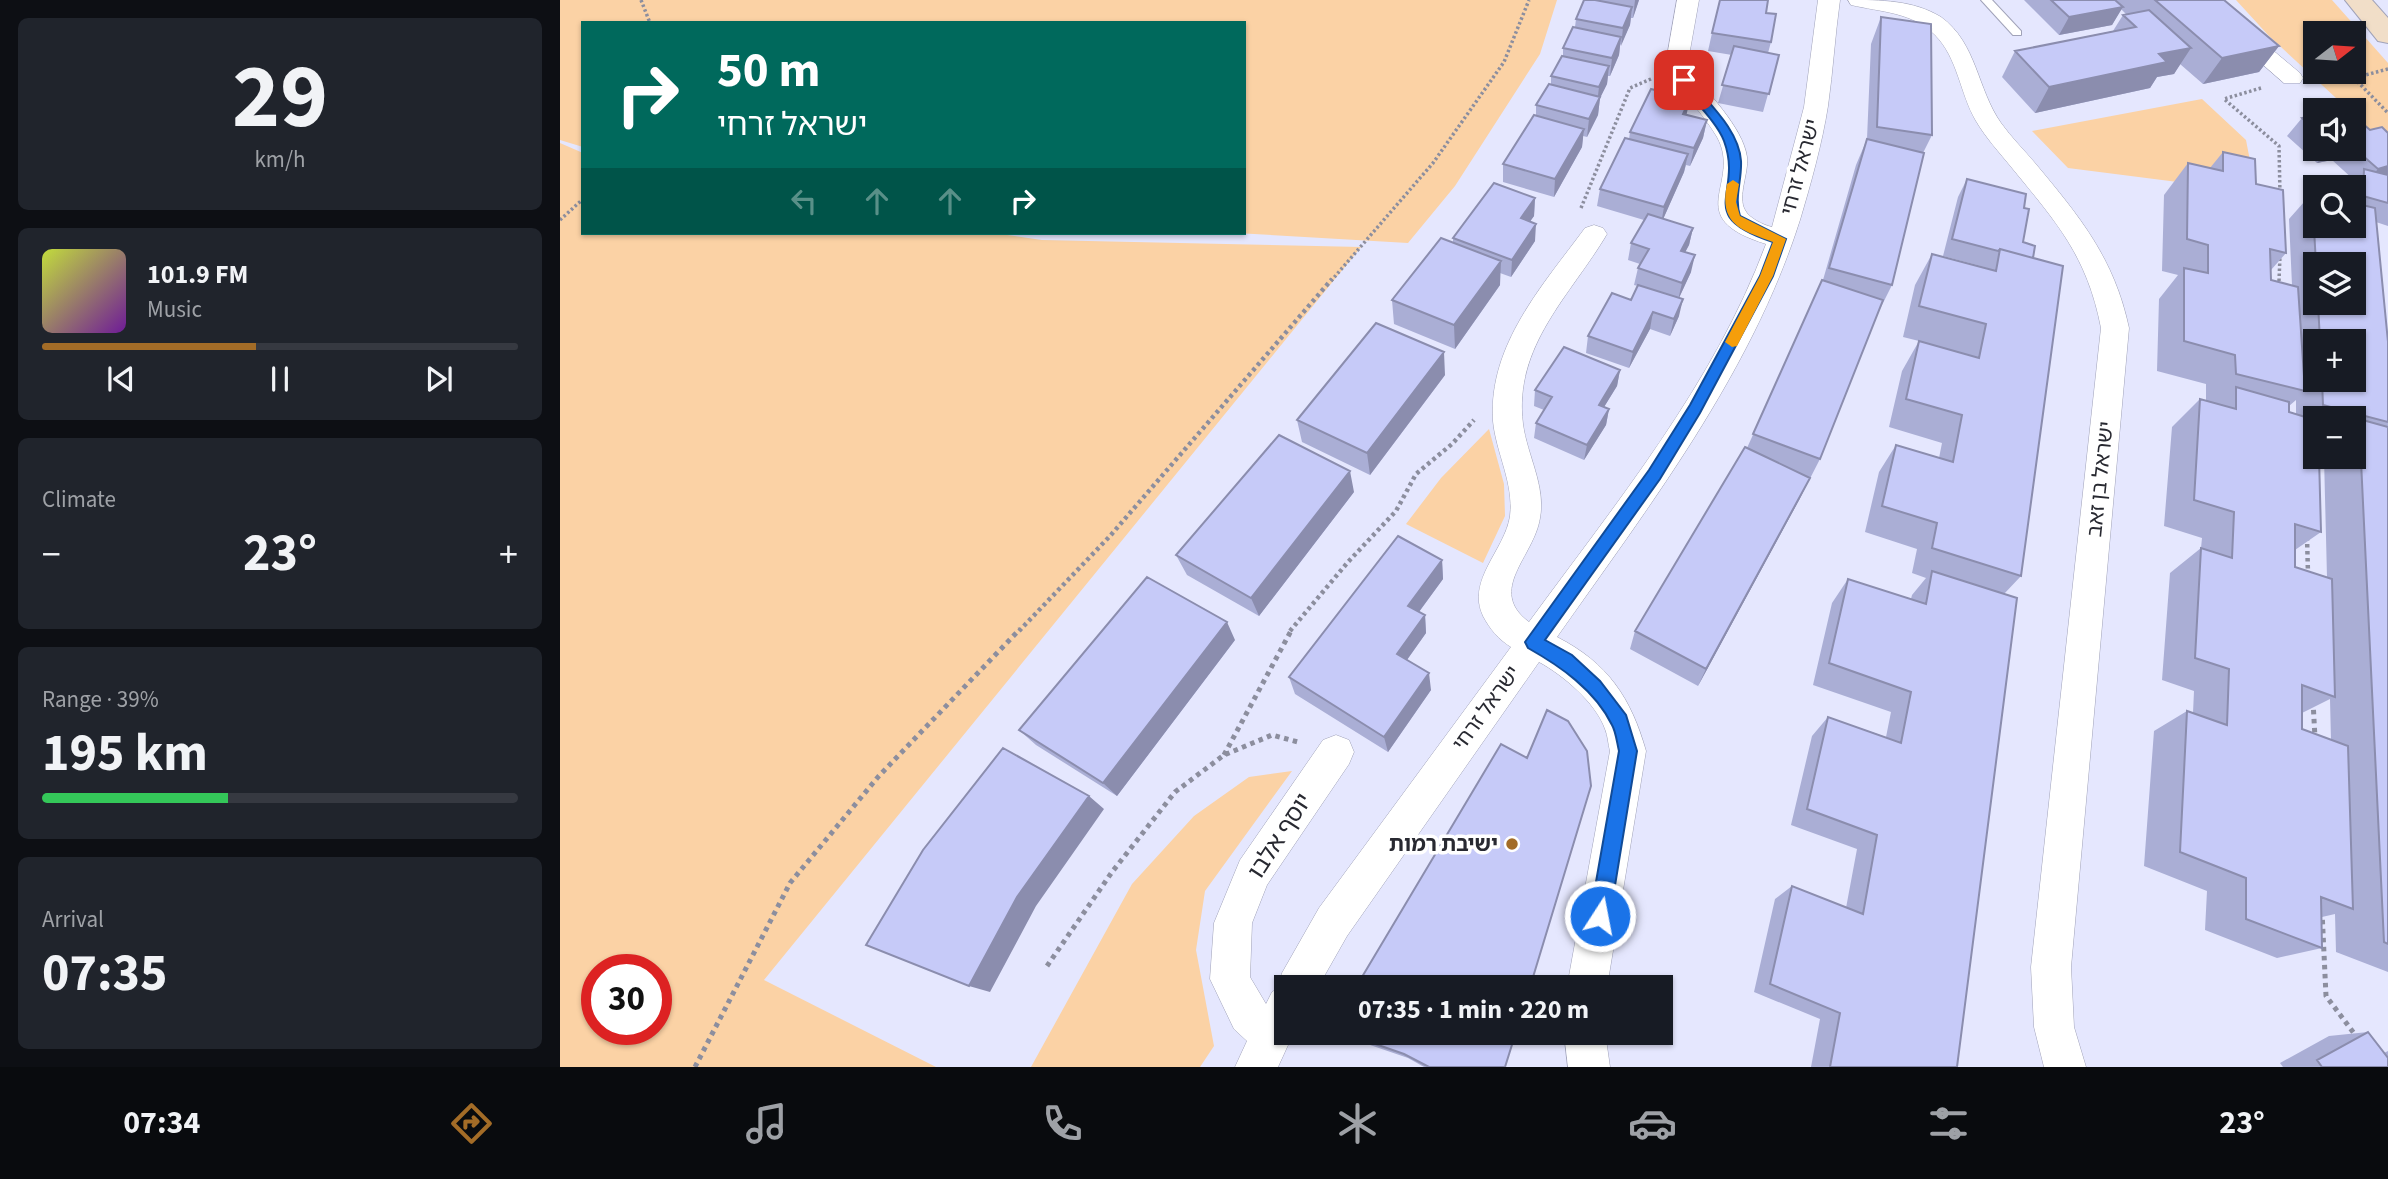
<!DOCTYPE html>
<meta charset="utf-8">
<style>
body{margin:0;font-family:"Source Sans 3","Noto Sans Hebrew",sans-serif;background:#20242c;color:#f1f3f6;height:100vh;display:flex;flex-direction:column;font-size:26px;white-space:nowrap}
*{box-sizing:border-box;margin:0}
p{font-size:23px;color:#9ea1a6}
.icon{flex:none;width:38px;height:38px;fill:none;stroke:currentColor;stroke-width:2;stroke-linecap:round;stroke-linejoin:round}
.map{position:relative;flex:1;overflow:hidden}
.side{display:flex;flex-direction:column;gap:18px;padding:18px;background:#0d0f14;width:560px}
.side>*{flex:none}
.banner{position:absolute;left:21px;top:21px;width:665px;height:214px;border-radius:0px;box-shadow:0 2px 5px #0004;background:#00695c;color:#fff;overflow:hidden}
.needle{width:46px;rotate:73deg}
.fabs{position:absolute;left:1743px;top:21px;display:grid;gap:14px}
.fabs a{display:grid;place-items:center;width:63px;height:63px;border-radius:0px;background:#171b24;box-shadow:0 2px 5px #0004;font-size:35px}
.speed{position:absolute;left:21px;top:954px;display:flex;gap:14px;font-size:35px;font-weight:700;text-align:center}
.speed>*{display:grid;place-content:center;width:91px;height:91px;border-radius:50%;background:#171b24;box-shadow:0 2px 5px #0004;line-height:1}
.speed .limit{border:10px solid #d22;background:#fff;color:#111}
.pin{position:absolute;display:grid;place-items:center;width:60px;height:60px;color:#fff;margin:-30px;border-radius:14px;box-shadow:0 4px 10px #0006}
.me{position:absolute;width:77px;margin:-38px;rotate:11deg;stroke-linejoin:round;filter:drop-shadow(0 0 5px #0008)}
.turn{display:flex;align-items:center;gap:24px;height:147px;padding:0 21px;font-size:32px}
.turn .icon{width:91px;height:91px;stroke-width:2.5}
.turn b{display:block;font-size:49px;line-height:60px}
.lanes{display:flex;align-items:center;height:66px;padding:0 21px;background:#0003;justify-content:center;gap:35px;direction:ltr}
.lanes .off{opacity:.35}
.big{font-size:52px;font-weight:700;line-height:1.1}
.side .card{flex:1;display:flex;flex-direction:column;justify-content:center;gap:10px;min-width:0;padding:0 24px;border-radius:10px;background:#20242c}
.side .dial{align-items:center;gap:0}
.dial b{font-size:91px;line-height:1}
.song{display:flex;align-items:center;gap:21px}
.cover{width:84px;height:84px;border-radius:10px;background:linear-gradient(135deg,hsl(70 70% 55%),hsl(280 70% 35%))}
.played{height:7px;border-radius:4px;background:linear-gradient(90deg,#a36c27 45%,#363941 45%)}
.keys{display:flex;justify-content:space-around;direction:ltr}
.heat{display:flex;justify-content:space-between;align-items:center;font-size:38px;direction:ltr}
.charge{height:10px;border-radius:5px;background:linear-gradient(90deg,#34c759 39%,#363941 0)}
.trip{position:absolute;left:714px;top:975px;width:399px;height:70px;border-radius:0px;background:#171b24;box-shadow:0 2px 5px #0004;font-weight:700;line-height:70px;text-align:center}
.tabs{display:flex;height:112px;justify-content:space-around;align-items:center;background:#090b0e;color:#9ea1a6}
.tabs .icon{width:49px;height:49px}
.tabs .active{color:#a36c27}
.tabs b{font-size:32px;color:#f1f3f6}
main{display:flex;flex:1;min-height:0}
.map>svg:first-child{display:block}
.green{fill:#fbd2a5;fill-rule:evenodd}
.lines{fill:none;stroke-linecap:round;stroke-linejoin:round}
.lane-casing{stroke:#a0a2b8;stroke-width:2}
.street-casing{stroke:#a0a2b8;stroke-width:1}
.secondary-casing{stroke:#a0a2b8;stroke-width:2}
.path-far2{stroke:#8c8e9e;stroke-width:3.5;stroke-dasharray:2.5 2.5;stroke-linecap:butt}
.path-far1{stroke:#8c8e9e;stroke-width:4.5;stroke-dasharray:3.5 3.5;stroke-linecap:butt}
.path{stroke:#8c8e9e;stroke-width:5;stroke-dasharray:4.5 4.5;stroke-linecap:butt}
.lane{fill:#fff;fill-rule:evenodd}
.street{fill:#fff;fill-rule:evenodd}
.secondary{fill:#f1dec8;fill-rule:evenodd}
.wall{fill:#aaaed5;fill-rule:evenodd}
.shaded-wall{fill:#8b8dae}
.building{fill:#c6caf8;stroke:#8b8dae;stroke-width:2}
.route{fill:#1a73e8;stroke:#114b97;stroke-width:2}
.slow{fill:#f59e0b}
.poi-dot{fill:#a36c27;stroke:#fff;stroke-width:2.5}
.labels{text-anchor:middle;dominant-baseline:central;stroke-width:7;stroke-linejoin:round;paint-order:stroke}
.street-label{font-size:21px;fill:#282931;stroke:#fff}
.poi-label{font-size:21px;font-weight:bold;fill:#282931;stroke:#fff;text-anchor:end}
.near-street-label{font-size:24px;fill:#282931;stroke:#fff}
</style>
<main>
<section class="side">
<div class="card dial"><b>29</b><p>km/h</p></div>
<div class="card">
<div class="song"><i class="cover"></i><div><b>101.9 FM</b><p>Music</p></div></div>
<div class="played"></div>
<div class="keys"><svg class="icon" aria-label="previous" viewBox="0 0 24 24"><path d="M18 5L8 12l10 7zM5 5v14"/></svg><svg class="icon" aria-label="pause" viewBox="0 0 24 24"><path d="M8 5v14M16 5v14"/></svg><svg class="icon" aria-label="next" viewBox="0 0 24 24"><path d="M6 5l10 7-10 7zM19 5v14"/></svg></div>
</div>
<div class="card"><p>Climate</p>
<div class="heat"><a>−</a><b class="big">23°</b><a>+</a></div>
</div>
<div class="card"><p>Range · 39%</p><b class="big">195 km</b><div class="charge"></div></div>
<div class="card"><p>Arrival</p><b class="big">07:35</b></div>
</section>
<div class="map">
<svg width="1828" height="1067" viewBox="0 0 1828 1067">
<rect width="100%" height="100%" fill="#e5e7fe"/>
<path class="green" d="M0,0H997L980,54L895,186L848,243L676,233H684V23H23V147L0,140Z
M1676,0H1772L1828,63V151L1794,115V110H1789L1709,36ZM1755,33H1794V72H1755Z
M1642,99L1686,140L1696,192L1508,168L1472,131Z
M0,143L23,153V233H433L482,240L801,247L204,980L376,1067H0ZM37,970H96V1029H37Z
M929,429L944,484L945,516L923,563L846,524L881,478Z
M732,771L645,891L636,950L654,1046L640,1067H471L572,884L634,816L689,777Z"/>
<g class="lines">
<defs>
<path id="lane" d="M1421,0H1432L1461,31V35H1453Z"/>
<path id="street" d="M1117,0H1139L1127,67C1146,91 1183,127 1187,157C1189,173 1177,196 1185,210C1189,218 1203,225 1212,227L1244,107L1258,0H1280C1275,35 1273,71 1268,106C1262,144 1251,183 1240,220C1191,374 1089,506 997,637C1048,663 1071,698 1086,751L1047,987H1007L1050,751C1048,744 1048,736 1045,729C1036,703 1003,675 979,662L787,936L758,987H726V1032H734L718,1067H675L687,1041L674,1029L650,979L654,923L680,860L763,740L776,735L789,740L794,752L789,764L707,885L692,923L690,977L706,1004L712,992L717,989L722,973L759,908L951,647C938,639 930,629 923,616C906,580 945,550 950,516C954,483 936,453 933,421C928,345 983,285 1025,228L1034,225L1043,228L1047,234C1011,295 953,346 963,424C967,455 986,486 980,518C974,557 926,590 969,622C1056,503 1154,384 1206,244C1119,217 1183,184 1157,137C1143,113 1121,92 1105,68Z
M1288,0C1321,0 1353,0 1381,17C1417,43 1417,89 1441,123C1451,137 1464,150 1475,163C1520,217 1554,258 1569,328L1511,967L1514,1027L1526,1067H1484L1474,1027L1471,967L1541,328C1527,256 1497,223 1452,168C1439,152 1426,138 1416,121C1400,94 1398,58 1375,35C1352,12 1321,12 1291,5Z
M1629,0H1653L1740,73L1743,78L1740,83H1724Z
M1004,1032H1045L1050,1067H1008Z"/>
<path id="secondary" d="M1785,0H1812L1828,18V43L1818,41Z"/>
</defs>
<use href="#lane" class="lane-casing"/>
<use href="#street" class="street-casing"/>
<use href="#secondary" class="secondary-casing"/>
<path class="path-far2" d="M81,0L90,23
M1828,69L1794,78L1828,113
M1701,88L1664,99L1719,146L1720,195
M1021,208L1070,88L1091,79
M0,220L23,199
M771,281L873,163L944,62L969,0
M1719,281L1720,256"/>
<path class="path-far1" d="M1719,286V279
M1747,537L1748,574
M459,631L550,536L772,279
M730,631L788,562L836,511L856,474L892,444L914,420"/>
<path class="path" d="M1753,701L1755,738
M664,755L732,629
M1762,911L1766,996L1796,1036
M487,966L552,872L615,792L664,755L712,735L738,742
M135,1067L230,883L318,777L460,629"/>
<use href="#lane" class="lane"/>
<use href="#street" class="street"/>
<use href="#secondary" class="secondary"/>
</g>
<path class="wall" d="M1024,0H1079L1073,18H1071L1070,25L1060,46L1059,55L1050,76H1048L1047,84L1040,98L1038,115L1027,137L1023,136L1022,147L994,197L943,182V164L976,116V105L991,84V76L1003,56V48L1015,27L1016,19Z
M1464,0H1664L1719,46L1699,72L1643,84L1620,64L1614,74L1597,77L1590,88L1475,113L1442,77L1455,51L1553,31L1563,15L1566,14L1561,9L1552,25L1499,35Z
M1206,13L1211,42L1208,53L1219,55L1203,112L1158,103L1172,55L1148,51L1152,33Z
M1321,17L1372,135L1363,153L1332,285L1320,309H1319L1260,459L1239,500L1138,686L1070,649L1075,631L1187,448L1263,280L1296,165L1307,139L1311,44Z
M1126,115L1147,120L1143,138L1130,166L1126,165L1124,172L1103,219L1133,228L1129,245L1125,252L1131,272L1119,298V316L1110,336L1090,329L1069,368L1026,353L1028,336L1071,300L1078,286L1074,285L1078,268L1080,264L1068,260L1071,243L1084,220L1037,206L1040,189L1069,139L1070,132Z
M1755,115V149H1794V116L1810,130L1828,133V226L1816,222L1828,342V972L1776,952L1775,914L1762,917V948L1717,958L1645,930L1647,891L1584,866L1594,731L1627,711L1633,713L1634,691L1602,680L1610,573L1641,548L1642,538L1604,526L1612,427L1640,399L1646,401V384L1597,371L1599,299L1618,275L1602,271L1604,195L1628,163L1650,168L1663,152L1696,184L1726,253L1711,270V280L1732,285L1729,219L1752,193L1794,226V187H1788L1794,180L1772,160L1757,163L1727,136L1742,118ZM1755,264L1794,303H1755ZM1755,341H1794V380H1755ZM1736,400V415L1729,412V406ZM1755,418H1794V457H1764L1767,577L1735,567V550L1761,532L1755,457ZM1770,699L1771,740L1742,729V713Z
M1407,179L1464,208L1463,242L1473,258L1461,576L1444,594L1397,1067H1251L1260,1019L1194,992L1215,899L1232,886L1286,908L1297,849L1231,825L1252,736L1268,717L1326,737L1331,712L1253,685L1272,603L1288,579L1351,599L1352,595L1366,578L1352,573L1357,549L1305,532L1319,472L1336,445L1379,458L1382,443L1329,427L1342,371L1359,341L1343,337L1355,285L1372,254L1428,268L1383,256L1398,197Z
M975,198L974,216L970,221L975,241L951,277L940,273V285L895,349L834,324L832,300L893,242V238Z
M1060,370L1057,386L1044,407L1049,409L1046,425L1024,460L974,438L976,423L984,410L974,406L975,390Z
M885,375L810,475L742,442L737,420Z
M794,492L699,616L627,575L616,555Z
M882,560L883,579L859,612L865,615L866,633L847,660L871,690L828,752L735,694L729,677Z
M675,640L557,796L476,745L459,730Z
M776,1032H956L945,1067H864L848,1058L778,1034Z
M1808,1032L1824,1053L1828,1051V1067H1723L1720,1063L1769,1036Z"/>
<path class="shaded-wall" d="M1075,0H1079L1073,18Z
M1072,7L1070,25L1061,46L1063,28Z
M1563,7L1552,25L1499,35L1509,17Z
M1061,37L1059,55L1050,76L1052,58Z
M1719,46L1699,72L1643,84L1662,58Z
M1631,48L1614,74L1597,77L1590,88L1475,113L1489,87L1599,54Z
M1049,66L1047,84L1040,98L1038,115L1027,137L1029,119L1037,104L1039,87Z
M1130,99L1126,117L1123,114Z
M1147,120L1143,138L1130,166L1134,148Z
M1024,129L1022,147L994,197L995,179Z
M1770,149H1781L1772,160L1757,163Z
M1128,154L1124,172L1101,224L1104,207Z
M1828,166V180L1804,184L1818,169Z
M975,198L974,216L960,236L961,218Z
M976,224L975,241L951,277L952,260Z
M1133,228L1129,245L1117,268L1121,251Z
M1135,255L1131,272L1118,300L1122,283Z
M941,261L940,285L895,349L894,325Z
M1123,299L1119,316L1110,336L1114,319Z
M1093,312L1090,329L1069,368L1073,352Z
M884,352L885,375L810,475L807,453Z
M1060,370L1057,386L1036,420L1039,405Z
M1049,409L1046,425L1024,460L1027,445Z
M790,471L794,492L699,616L691,598Z
M1250,478L1239,500L1138,686L1146,669Z
M882,560L883,579L850,624L848,606Z
M865,615L866,633L839,671L837,654Z
M667,622L675,640L557,796L543,783Z
M869,673L871,690L828,752L824,737Z
M529,796L544,809L476,906L430,992L409,986L457,897Z"/>
<path class="building" d="M1024,0H1035L1072,7L1063,28L1016,19Z
M1160,0H1208L1206,13L1216,14L1211,42L1152,33Z
M1491,0H1555L1563,7L1509,17Z
M1595,0H1664L1719,46L1662,58Z
M1589,10L1631,48L1599,54L1607,62L1489,87L1455,51L1576,27L1563,15Z
M1321,17L1371,24L1372,135L1317,127Z
M1013,27L1061,37L1052,58L1003,48Z
M1174,46L1219,55L1209,94L1162,85Z
M1002,56L1049,66L1039,87L991,76Z
M989,84L1040,97L1029,119L976,105Z
M1091,89L1130,99L1123,114L1147,120L1134,148L1070,132Z
M974,115L1024,129L995,179L943,164Z
M1755,115V130L1742,118Z
M1794,116L1810,130L1822,127L1828,133V166L1818,169L1794,148Z
M1065,138L1128,154L1104,207L1040,189Z
M1307,139L1364,153L1332,285L1269,268Z
M1663,152L1695,159L1696,184L1723,190L1726,253L1710,249L1711,280L1738,287L1745,391L1676,374L1675,355L1624,341V268L1648,273V245L1627,239L1628,163L1663,171Z
M1804,169L1828,175V203L1803,196Z
M1407,179L1466,194L1464,208L1469,209L1463,242L1475,246L1473,258L1440,249L1438,251L1392,239Z
M934,183L975,198L961,218L976,224L952,260L893,238Z
M1752,193L1755,194V226H1794V203L1815,208L1828,342V422L1763,405L1762,380H1794V341H1760L1758,303H1794V264H1756Z
M1088,214L1133,228L1121,251L1135,255L1122,283L1078,268L1089,249L1071,243Z
M881,238L941,261L894,325L832,300Z
M1440,249L1503,266L1461,576L1372,548L1377,523L1322,506L1336,445L1393,462L1402,415L1346,399L1359,341L1419,358L1426,324L1359,306L1372,254L1436,271Z
M1262,280L1323,300L1260,459L1193,434Z
M1078,285L1123,299L1114,319L1093,312L1073,352L1028,336L1052,293L1071,300Z
M816,323L884,352L807,453L737,420Z
M1004,347L1060,370L1039,405L1049,409L1027,445L976,423L992,397L975,390Z
M1676,387L1729,402V412L1755,420V457H1759L1761,532L1735,524V567L1772,579L1775,697L1742,685V729L1788,746L1793,909L1761,897L1762,948L1686,919V878L1620,852L1627,711L1667,725L1669,669L1635,658L1641,548L1672,558L1674,512L1634,500L1640,399L1676,409Z
M1799,419L1828,427V944L1824,942Z
M719,435L790,471L691,598L616,555Z
M1185,447L1250,478L1146,669L1075,631Z
M838,536L882,560L848,606L865,615L837,654L869,673L824,737L729,677Z
M1372,571L1457,598L1397,1067H1270L1280,1013L1210,984L1232,886L1303,914L1317,835L1247,809L1268,717L1341,743L1351,692L1269,663L1288,579L1366,604Z
M587,577L667,622L543,783L459,730Z
M987,710L1008,721L1027,751L1031,786L970,987H796L941,744L967,758Z
M443,748L529,796L457,897L409,986L306,945L363,850Z
M781,1032H956L945,1067H869L844,1054Z
M1808,1032L1828,1058V1067H1762L1757,1060Z"/>
<path class="route" d="M1124,77L1128,78C1147,102 1179,129 1181,161C1182,181 1174,197 1180,216L1226,239L1213,276L1140,413L1100,479L985,640L1012,655L1040,681L1066,715L1077,751L1050,916L1047,923L1040,926L1033,923L1030,916L1059,751C1057,743 1056,732 1052,725C1035,690 1000,666 968,648L965,642L1089,470L1130,405L1200,276L1213,242C1132,215 1184,195 1164,141C1157,122 1131,98 1118,80Z"/>
<path class="slow" d="M1173,180L1179,184L1176,202L1180,216L1226,239L1213,276L1177,346L1172,347L1165,342L1200,276L1213,242C1179,230 1159,223 1167,184Z"/>
<circle class="poi-dot" cx="952" cy="844" r="7"/>
<g class="labels">
<g class="street-label">
<text transform="translate(1240 167) rotate(-75)">ישראל זרחי</text>
<text transform="translate(1540 479) rotate(-84)">ישראל בן זאב</text>
<text transform="translate(926 708) rotate(-54)">ישראל זרחי</text>
</g>
<g class="poi-label">
<text x="938" y="844">ישיבת רמות</text>
</g>
<g class="near-street-label">
<text transform="translate(720 836) rotate(-57)">יוסף אלבו</text>
</g>
</g>
</svg>
<div class="fabs">
<a><svg class="needle" viewBox="-14 -14 28 28"><path d="M0-13l5 13h-10z" fill="#e53935"/><path d="M0 13l5-13h-10z" fill="#9ea1a6"/></svg></a>
<a><svg class="icon" aria-label="sound" viewBox="0 0 24 24"><path d="M4 9h4l5-4v14l-5-4H4zM17 9q2 3 0 6"/></svg></a>
<a><svg class="icon" aria-label="search" viewBox="0 0 24 24"><circle cx="10" cy="10" r="6"/><path d="M15 15l6 6"/></svg></a>
<a><svg class="icon" aria-label="layers" viewBox="0 0 24 24"><path d="M12 4l9 5-9 5-9-5zM3 14l9 5 9-5"/></svg></a>
<a>+</a>
<a>−</a>
</div>
<div class="speed"><div class="limit">30</div></div>
<div class="pin" style="left:1124px;top:80px;background:#d93025"><svg class="icon" aria-label="arrive" viewBox="0 0 24 24"><path d="M6 21V4h12l-3 4 3 4H6"/></svg></div>
<svg class="me" style="left:1040px;top:916px" viewBox="-20 -20 40 40"><circle r="17" fill="#1a73e8" stroke="#fff" stroke-width="3"/><path d="M0-11L8 9 0 5-8 9z" fill="#fff"/></svg>
<div class="trip">07:35 · 1 min · 220 m</div>
<div class="banner">
<div class="turn"><svg class="icon" aria-label="right" viewBox="0 0 24 24"><path d="M7 20v-9h11M14 6l5 5-5 5"/></svg><div><b>50 m</b>ישראל זרחי</div></div>
<div class="lanes"><svg class="icon off" aria-label="left" viewBox="0 0 24 24"><path d="M17 20v-9H6M10 6l-5 5 5 5"/></svg><svg class="icon off" aria-label="ahead" viewBox="0 0 24 24"><path d="M12 20V5M6 11l6-6 6 6"/></svg><svg class="icon off" aria-label="ahead" viewBox="0 0 24 24"><path d="M12 20V5M6 11l6-6 6 6"/></svg><svg class="icon" aria-label="right" viewBox="0 0 24 24"><path d="M7 20v-9h11M14 6l5 5-5 5"/></svg></div>
</div>
</div>
</main>
<nav class="tabs">
<b>07:34</b>
<svg class="icon active" aria-label="directions" viewBox="0 0 24 24"><path d="M12 3l9 9-9 9-9-9zM9 14v-3h6M13 9l2 2-2 2"/></svg>
<svg class="icon" aria-label="music" viewBox="0 0 24 24"><path d="M9 18V5l10-2v13"/><circle cx="6" cy="18" r="3"/><circle cx="16" cy="16" r="3"/></svg>
<svg class="icon" aria-label="phone" viewBox="0 0 24 24"><path d="M5 4h4l2 5-3 2q2 4 5 5l2-3 5 2v4C11 20 4 13 5 4z"/></svg>
<svg class="icon" aria-label="climate" viewBox="0 0 24 24"><path d="M12 3v18M4 7l16 10M4 17L20 7"/></svg>
<svg class="icon" aria-label="car" viewBox="0 0 24 24"><path d="M5 17H2v-5l4-1 3-4h7l3 4 3 1v5h-3M9 17h6M6 11h13"/><circle cx="7" cy="17" r="2"/><circle cx="17" cy="17" r="2"/></svg>
<svg class="icon" aria-label="filters" viewBox="0 0 24 24"><path d="M4 7h16M4 17h16"/><circle cx="9" cy="7" r="2"/><circle cx="15" cy="17" r="2"/></svg>
<b>23°</b>
</nav>
